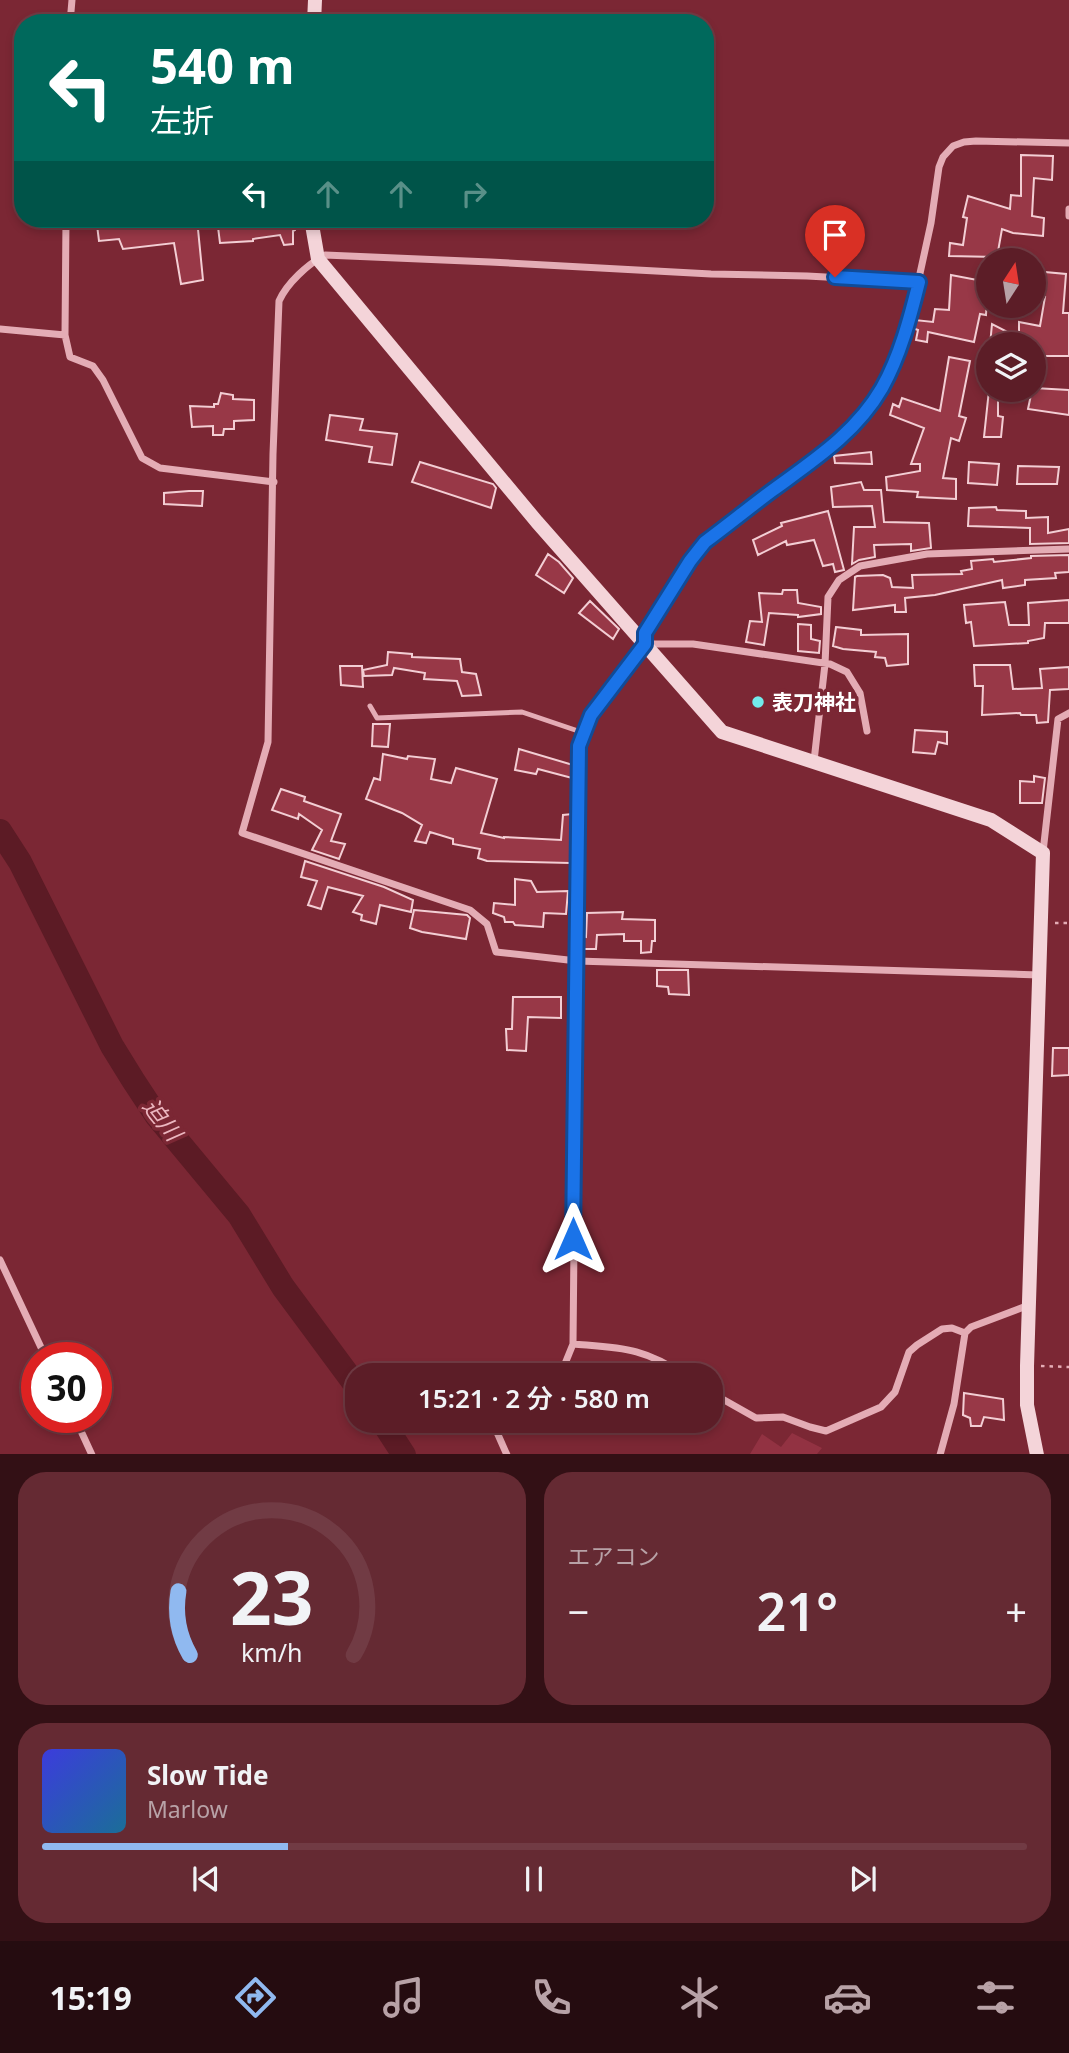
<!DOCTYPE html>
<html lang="ja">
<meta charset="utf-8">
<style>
body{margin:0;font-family:"Noto Sans","Noto Sans JP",sans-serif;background:#652a33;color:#f1f3f6;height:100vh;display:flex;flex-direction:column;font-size:26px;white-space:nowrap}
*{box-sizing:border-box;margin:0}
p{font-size:23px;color:#b8a2a7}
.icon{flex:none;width:38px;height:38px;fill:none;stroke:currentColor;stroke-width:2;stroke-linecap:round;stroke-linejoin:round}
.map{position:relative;height:1454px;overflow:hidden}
.details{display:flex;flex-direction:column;gap:18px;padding:18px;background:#331015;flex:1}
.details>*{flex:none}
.top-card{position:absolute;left:14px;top:14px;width:700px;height:214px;border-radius:28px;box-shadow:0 4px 10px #0003,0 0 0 2px #713b44;background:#00695c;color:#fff;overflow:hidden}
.needle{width:46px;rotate:12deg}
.tools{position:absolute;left:976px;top:248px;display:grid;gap:14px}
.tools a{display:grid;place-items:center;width:70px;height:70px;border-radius:50%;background:#5c1d27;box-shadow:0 4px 10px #0003,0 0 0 2px #713b44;font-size:35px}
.speed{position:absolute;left:21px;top:1342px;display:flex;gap:14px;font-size:35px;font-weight:700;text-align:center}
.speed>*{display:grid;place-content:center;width:91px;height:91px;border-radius:50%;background:#5c1d27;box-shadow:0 4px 10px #0003,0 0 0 2px #713b44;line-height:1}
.speed .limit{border:10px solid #d22;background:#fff;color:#111}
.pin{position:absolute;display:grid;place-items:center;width:60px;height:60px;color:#fff;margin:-72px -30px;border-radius:50% 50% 50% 0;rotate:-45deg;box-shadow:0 0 7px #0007}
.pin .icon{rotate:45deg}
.me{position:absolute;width:77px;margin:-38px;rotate:0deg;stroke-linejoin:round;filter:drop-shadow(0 0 5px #0008)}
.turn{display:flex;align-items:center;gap:24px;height:147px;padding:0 21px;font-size:32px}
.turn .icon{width:91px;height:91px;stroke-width:2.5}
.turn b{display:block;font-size:49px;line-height:60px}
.lanes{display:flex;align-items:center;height:66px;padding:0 21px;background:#0003;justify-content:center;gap:35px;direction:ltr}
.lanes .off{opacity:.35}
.big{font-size:52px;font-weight:600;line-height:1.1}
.details .widget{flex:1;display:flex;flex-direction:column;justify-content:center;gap:10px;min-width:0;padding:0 24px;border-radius:28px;background:#652a33}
.details .dial{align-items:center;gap:0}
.dial svg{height:182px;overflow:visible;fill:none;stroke:#713b44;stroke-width:7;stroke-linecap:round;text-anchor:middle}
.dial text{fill:#f1f3f6;stroke:none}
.song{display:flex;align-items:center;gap:21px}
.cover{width:84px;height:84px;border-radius:10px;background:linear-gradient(135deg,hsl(240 70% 55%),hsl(200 70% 35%))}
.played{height:7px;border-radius:4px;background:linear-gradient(90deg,#90b9f0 25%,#713b44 25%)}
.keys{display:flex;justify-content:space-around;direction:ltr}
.heat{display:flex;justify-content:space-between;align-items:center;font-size:38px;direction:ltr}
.details .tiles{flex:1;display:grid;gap:18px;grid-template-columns:1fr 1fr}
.widget:last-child{grid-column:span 2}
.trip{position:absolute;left:345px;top:1363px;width:378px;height:70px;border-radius:28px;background:#5c1d27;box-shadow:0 4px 10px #0003,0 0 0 2px #713b44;font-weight:600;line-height:70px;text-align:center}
.tabs{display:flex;height:112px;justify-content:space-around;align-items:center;background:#250c10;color:#b8a2a7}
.tabs .icon{width:49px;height:49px}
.tabs .on{color:#90b9f0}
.tabs b{font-size:32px;color:#f1f3f6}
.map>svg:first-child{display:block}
.green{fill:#923242}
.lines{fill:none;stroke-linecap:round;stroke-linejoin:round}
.river{stroke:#5c1b25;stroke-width:24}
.building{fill:#983847;stroke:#f3ced4;stroke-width:2}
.path{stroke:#e4acb5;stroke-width:2.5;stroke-dasharray:3.5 5;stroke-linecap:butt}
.lane{stroke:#e4acb5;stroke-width:5}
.street{stroke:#e4acb5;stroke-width:7}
.secondary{stroke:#f4d4d9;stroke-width:14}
.route-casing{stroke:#114b97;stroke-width:18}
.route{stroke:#1a73e8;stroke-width:12}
.poi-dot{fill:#72ebeb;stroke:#7b2734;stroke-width:2.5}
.labels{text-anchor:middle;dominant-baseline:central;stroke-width:7;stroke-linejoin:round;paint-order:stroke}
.poi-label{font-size:21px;font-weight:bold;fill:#fff;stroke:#7b2734;text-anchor:start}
.water-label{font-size:23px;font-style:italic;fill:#ecb7c0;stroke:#7b2734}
</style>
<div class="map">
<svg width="1069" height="1455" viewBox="0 0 1069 1455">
<rect width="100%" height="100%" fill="#7b2734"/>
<path class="green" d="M792,1433L822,1448L817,1454H750L762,1434L781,1447Z"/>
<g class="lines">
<path class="river" d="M0,831L20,862L112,1046L133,1080L156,1115L239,1215L283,1287L357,1387
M382,1421L404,1455"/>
</g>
<path class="building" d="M1021,155L1053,156L1052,180L1034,178L1032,216L1044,218L1043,236L1013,233L1002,229L997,257L949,256L950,243L963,245L967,218L963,217L968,196L1010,209L1011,195L1021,196Z
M161,219H197L203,280L181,284L174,243L123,249L119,239L99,241L97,225Z
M217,219H293L295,230L293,231V244L284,245L280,235L253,239V241L220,243Z
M1034,271L1066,274L1063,313H1069V356H1034V345H990L992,324L1019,338V322L1040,326L1045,297L1034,296Z
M951,275L988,282L986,315L980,314L974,342L928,332L927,342L916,340L918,330L912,328L915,320L933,322L935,309L949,310Z
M949,357L970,361L959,416L966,418L959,441L951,438L943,478L956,479V499L917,497L918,492L887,490L886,477L920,471V464H911L924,428L890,415L893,404L899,407L902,398L940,411Z
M1034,388L1069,390V415L1028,409L1032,390H1034Z
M989,390H998V416L1003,417L1001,437H984Z
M221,393L233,395V399L254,400V420L234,421V429H224L223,435H213V426L192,427L190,406L214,407V404H218Z
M330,415L363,419L360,430L397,434L392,465L369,462L372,447L326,440Z
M871,452L872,464L835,463L834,456Z
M420,462L493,484L496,488L491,508L412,482Z
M969,462L999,464L997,485L968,483Z
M1018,466L1059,467L1057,484H1017Z
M861,482L864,490H881L884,522L929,523L931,548L911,551V544L874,545L875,557L859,560L852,564L854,527H875L872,506L833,507L831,487Z
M189,491H203L202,506L164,504V493Z
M996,507L997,510L1026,511V518L1048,517V533L1069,529V543L1030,544V528L968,526L969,508Z
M828,511L844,570L835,572L833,564L823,566L814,540L787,545L786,541L758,555L753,540L782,526L781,523Z
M548,554L559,562L573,578L564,593L536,575Z
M1069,555V572L1055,573L1056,578L1025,580V585L1003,588L1002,580L935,595L905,598L906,612H895V605L853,610L855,577L857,576L883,575L890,578L892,587L913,588L912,575L962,574L961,571L972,569L971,561L993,559L994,562L1031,558V556Z
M783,590H797L798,603L821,607V614L798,617V615L769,613L764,645L746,642L750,621L762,622L759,593L782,594Z
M1069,600V623H1045L1044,638L1028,641V643L974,646L971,622L966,623L964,605L1005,602L1009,625H1029L1028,603Z
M590,601L619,629L613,639L579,613Z
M798,624L811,625V639L820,641L819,653L798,651Z
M836,627L861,630V635L908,634V664L887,666L885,658L875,657L876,652L843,649L833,646Z
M388,652L412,654V657L460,659L462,672L476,674L481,695L462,696L457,681L424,679L425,673L394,668L392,675L364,676L363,670L387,665Z
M974,665H1010L1013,689L1042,688L1040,669L1069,667V689L1050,690L1048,722L1037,723L1036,715H1021L1020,713L982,715L983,686H975Z
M340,666H362L363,687L341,685Z
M373,724H390L388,747L372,746Z
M915,730L947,732V744L938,742L935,754L913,752Z
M519,749L573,765L572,778L538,769L536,774L515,770Z
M383,754L407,759L408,756L435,759L431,779L451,783L456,768L497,779L481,833L504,838V837L561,840L563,815L572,814L570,863L487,861L478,858L480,849L453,844V839L430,832L426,843L415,841L422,825L402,813L366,799L374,778L380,780Z
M1034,776L1045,778L1042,803H1020V781L1034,782Z
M281,789L305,797L304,801L341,814L331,841L345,844L339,859L312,850L322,830L299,814L298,819L272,810Z
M305,861L384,887L413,900L411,912L380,905L376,924L361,920L362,915L353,912L363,896L328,887L321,909L308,905L317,881L301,877Z
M515,879L531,881L537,892L568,891L566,914L544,913L543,927L515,925L513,922H505L504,917L493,913L494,903L515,905Z
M414,910L467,915L470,918L466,939L422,932L410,928Z
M623,912L622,919L655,920V941H652L651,952L641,953V941H624V934L597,935L596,949H583V936L586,937L587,913Z
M657,970H688L689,995L669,994L668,987L657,986Z
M513,997H561V1018L528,1017L526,1051L507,1050L506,1029H512Z
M1053,1048H1069V1075L1052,1076Z
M964,1393L1003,1399L1004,1420L984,1417L981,1426H971L970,1418L963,1415Z"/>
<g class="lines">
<path class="path" d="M1055,923H1069
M1041,1366L1069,1367"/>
<path class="lane" d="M370,706L377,718L522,712L584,733"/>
<path class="street" d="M70,23L72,0
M1069,209V216
M66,219L65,335L70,357L93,366L103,380L142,458L160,468L274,482
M919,282L807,276L711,274L490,262L325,255C308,264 287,283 279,301L273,454L268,742L242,833L470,910L487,924L496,952L577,961L1039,975
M0,329L65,335
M645,640V633L690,561L705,542L828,451L845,436L871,405L891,370L912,310L931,223L939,167L943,157L953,146L964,142L976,141L1069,143
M814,761L825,664L828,597L839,580L860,566L927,554L1069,549
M1043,852L1058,719L1069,713
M0,1260L46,1358
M573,1344C620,1348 644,1347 685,1376
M560,1376L573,1344L579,746L591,715L645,644H693L830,664L847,672L860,693L867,731
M710,1392L756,1418L783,1417L810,1427L826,1431L881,1407L895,1392L909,1352L917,1345L942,1329L952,1328L965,1333
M75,1418L92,1455
M492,1421L507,1455
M940,1455L954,1404L965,1333L971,1327L1029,1305"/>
<path class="secondary" d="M314,23L315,0
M311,219L318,259L537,522L722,732L991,820L1043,853L1027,1366V1405L1037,1455"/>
</g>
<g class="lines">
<defs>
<path id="route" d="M573,1239L579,746L591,715L645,644V633L690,561L705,542C728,525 750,507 773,490C814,460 856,433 882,388C900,356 910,318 919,282L835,277"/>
</defs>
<use href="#route" class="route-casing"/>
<use href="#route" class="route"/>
</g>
<circle class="poi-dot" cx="758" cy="702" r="7"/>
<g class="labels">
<g class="poi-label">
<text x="772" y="702">表刀神社</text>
</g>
<g class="water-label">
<text transform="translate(163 1119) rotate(52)">迫川</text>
</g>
</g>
</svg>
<div class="tools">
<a><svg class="needle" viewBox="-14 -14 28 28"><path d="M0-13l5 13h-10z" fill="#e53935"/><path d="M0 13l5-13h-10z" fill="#b8a2a7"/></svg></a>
<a><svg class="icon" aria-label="layers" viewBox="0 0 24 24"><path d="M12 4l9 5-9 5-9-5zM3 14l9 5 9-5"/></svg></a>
</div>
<div class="speed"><div class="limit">30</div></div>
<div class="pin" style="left:835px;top:277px;background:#d93025"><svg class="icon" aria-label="arrive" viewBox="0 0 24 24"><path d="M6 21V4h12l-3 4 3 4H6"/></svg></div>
<svg class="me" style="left:573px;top:1239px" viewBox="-20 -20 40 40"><path d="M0-17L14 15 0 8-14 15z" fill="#1a73e8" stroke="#fff" stroke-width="4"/></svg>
<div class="trip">15:21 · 2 分 · 580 m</div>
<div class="top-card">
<div class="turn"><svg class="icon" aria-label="left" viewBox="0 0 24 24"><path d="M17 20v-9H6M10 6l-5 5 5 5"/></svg><div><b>540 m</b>左折</div></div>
<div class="lanes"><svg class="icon" aria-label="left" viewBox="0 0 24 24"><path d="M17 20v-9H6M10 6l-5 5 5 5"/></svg><svg class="icon off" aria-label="ahead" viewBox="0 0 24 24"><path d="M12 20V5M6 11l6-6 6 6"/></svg><svg class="icon off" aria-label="ahead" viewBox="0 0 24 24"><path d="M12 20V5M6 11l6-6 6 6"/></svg><svg class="icon off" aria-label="right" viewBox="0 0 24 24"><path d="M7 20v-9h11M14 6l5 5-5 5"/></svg></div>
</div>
</div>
<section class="details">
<div class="tiles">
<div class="widget dial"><svg viewBox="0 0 100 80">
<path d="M14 69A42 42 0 1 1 86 69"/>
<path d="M14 69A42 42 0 0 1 9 41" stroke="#90b9f0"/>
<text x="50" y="56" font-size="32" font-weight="700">23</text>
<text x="50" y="72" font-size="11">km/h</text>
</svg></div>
<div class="widget"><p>エアコン</p>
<div class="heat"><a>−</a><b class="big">21°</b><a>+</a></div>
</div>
<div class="widget">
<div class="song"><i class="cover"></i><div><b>Slow Tide</b><p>Marlow</p></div></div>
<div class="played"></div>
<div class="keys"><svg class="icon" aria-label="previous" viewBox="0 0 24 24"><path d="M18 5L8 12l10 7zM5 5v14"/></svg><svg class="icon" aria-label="pause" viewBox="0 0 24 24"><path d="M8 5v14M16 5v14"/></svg><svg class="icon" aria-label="next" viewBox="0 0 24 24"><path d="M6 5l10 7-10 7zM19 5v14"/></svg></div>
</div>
</div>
</section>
<nav class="tabs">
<b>15:19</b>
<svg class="icon on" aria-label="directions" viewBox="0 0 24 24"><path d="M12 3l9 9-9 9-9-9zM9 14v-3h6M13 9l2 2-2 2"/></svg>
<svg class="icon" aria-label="music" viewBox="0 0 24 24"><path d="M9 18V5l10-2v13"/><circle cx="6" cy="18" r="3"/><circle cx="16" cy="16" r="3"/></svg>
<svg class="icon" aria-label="phone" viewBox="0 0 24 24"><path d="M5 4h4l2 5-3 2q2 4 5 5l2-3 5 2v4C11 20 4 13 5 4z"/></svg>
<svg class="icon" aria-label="climate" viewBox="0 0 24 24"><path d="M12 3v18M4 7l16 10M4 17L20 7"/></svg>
<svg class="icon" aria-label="car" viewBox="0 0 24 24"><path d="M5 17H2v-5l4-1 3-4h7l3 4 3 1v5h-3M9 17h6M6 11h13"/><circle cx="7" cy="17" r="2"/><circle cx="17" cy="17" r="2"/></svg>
<svg class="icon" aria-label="filters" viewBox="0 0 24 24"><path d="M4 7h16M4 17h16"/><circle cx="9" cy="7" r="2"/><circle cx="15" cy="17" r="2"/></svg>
</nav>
